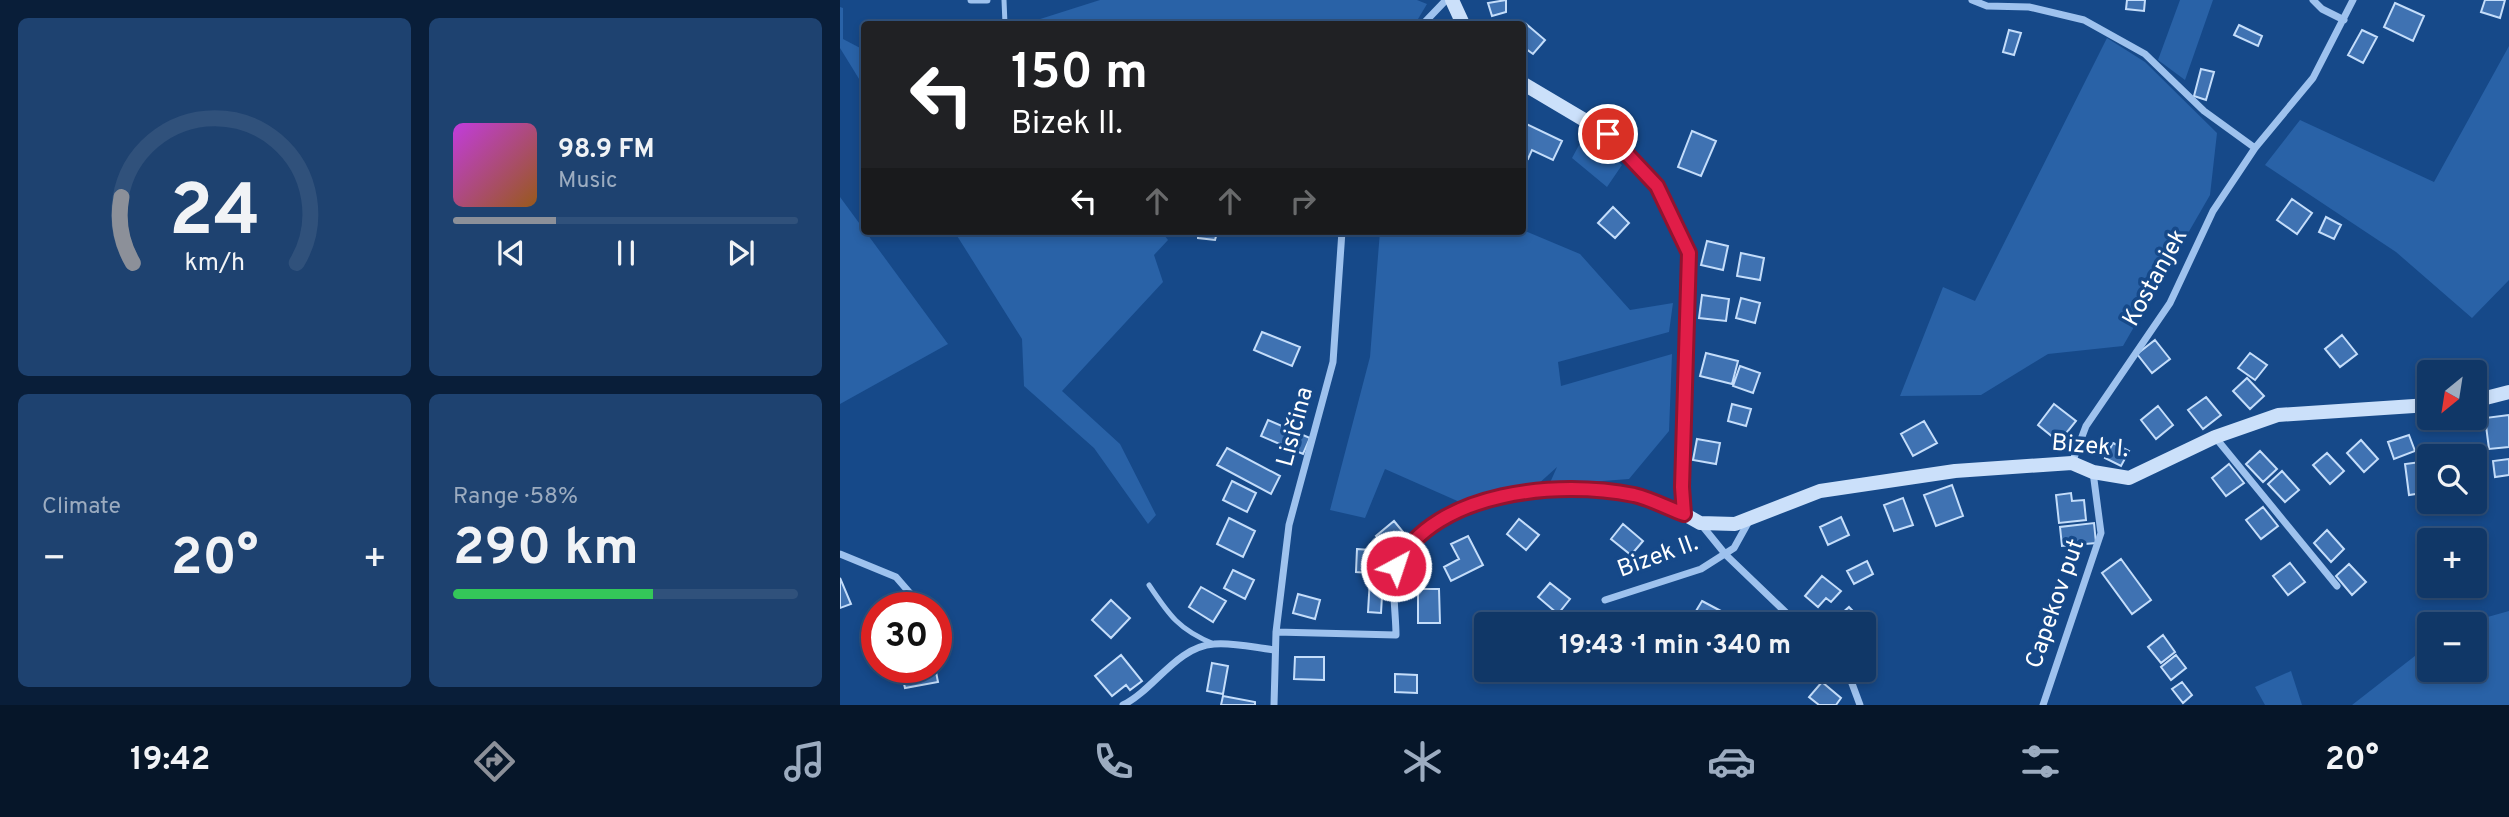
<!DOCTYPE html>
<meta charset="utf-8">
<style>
body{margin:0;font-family:Overpass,sans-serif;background:#1e4270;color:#f1f3f6;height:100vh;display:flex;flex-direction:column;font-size:26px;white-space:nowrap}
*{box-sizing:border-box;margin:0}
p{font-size:23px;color:#9cacc0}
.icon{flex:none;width:38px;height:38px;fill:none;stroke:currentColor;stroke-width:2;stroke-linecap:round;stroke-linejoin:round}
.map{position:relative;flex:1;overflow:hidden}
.panel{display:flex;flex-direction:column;gap:18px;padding:18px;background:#091e39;width:840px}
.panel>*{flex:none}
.hud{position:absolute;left:21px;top:21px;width:665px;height:214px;border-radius:7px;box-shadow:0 4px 10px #0003,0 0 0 2px #30517b;background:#202124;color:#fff;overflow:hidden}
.needle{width:46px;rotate:210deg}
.tools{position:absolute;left:1577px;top:360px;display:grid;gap:14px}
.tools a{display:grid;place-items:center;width:70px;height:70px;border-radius:7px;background:#103767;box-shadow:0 4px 10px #0003,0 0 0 2px #30517b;font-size:35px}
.speed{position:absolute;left:21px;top:592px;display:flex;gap:14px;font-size:35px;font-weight:700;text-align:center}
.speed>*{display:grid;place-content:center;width:91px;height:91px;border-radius:50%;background:#103767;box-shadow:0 4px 10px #0003,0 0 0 2px #30517b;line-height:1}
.speed .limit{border:10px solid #d22;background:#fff;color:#111}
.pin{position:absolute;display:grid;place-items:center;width:60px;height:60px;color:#fff;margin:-30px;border:4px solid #fff;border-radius:50%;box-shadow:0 2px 7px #0007}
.me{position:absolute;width:77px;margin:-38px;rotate:40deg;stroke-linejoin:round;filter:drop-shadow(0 0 5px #0008)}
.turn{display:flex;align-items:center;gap:24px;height:147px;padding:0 35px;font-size:32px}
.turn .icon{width:91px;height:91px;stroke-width:2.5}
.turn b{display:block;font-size:49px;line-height:60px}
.lanes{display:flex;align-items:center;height:66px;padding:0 35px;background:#0003;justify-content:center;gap:35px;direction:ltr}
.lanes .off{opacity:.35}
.big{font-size:52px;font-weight:700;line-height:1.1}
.panel .widget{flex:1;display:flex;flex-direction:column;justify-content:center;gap:10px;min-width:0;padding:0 24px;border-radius:10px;background:#1e4270}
.panel .dial{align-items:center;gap:0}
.dial svg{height:182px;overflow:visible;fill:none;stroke:#30517b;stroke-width:7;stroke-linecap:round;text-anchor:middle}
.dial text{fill:#f1f3f6;stroke:none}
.song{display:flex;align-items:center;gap:21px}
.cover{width:84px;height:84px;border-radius:10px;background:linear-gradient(135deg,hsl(290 70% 55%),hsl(30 70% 35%))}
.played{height:7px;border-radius:4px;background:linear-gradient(90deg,#8c9099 30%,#30517b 30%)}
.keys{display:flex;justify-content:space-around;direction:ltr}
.heat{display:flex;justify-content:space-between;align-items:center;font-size:38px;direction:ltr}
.charge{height:10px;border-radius:5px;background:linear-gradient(90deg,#34c759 58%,#30517b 0)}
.panel .tiles{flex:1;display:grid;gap:18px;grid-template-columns:repeat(2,1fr)}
.trip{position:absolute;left:634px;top:612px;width:402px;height:70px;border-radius:7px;background:#103767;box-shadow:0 4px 10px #0003,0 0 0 2px #30517b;font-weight:700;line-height:70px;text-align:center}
.menu{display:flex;height:112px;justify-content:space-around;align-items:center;background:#061629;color:#9cacc0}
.menu .icon{width:49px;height:49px}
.menu .selected{color:#8c9099}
.menu b{font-size:32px;color:#f1f3f6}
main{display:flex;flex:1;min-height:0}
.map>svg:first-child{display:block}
.green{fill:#2962a7}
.building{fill:#3f72b2;stroke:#c4ddfa;stroke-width:2}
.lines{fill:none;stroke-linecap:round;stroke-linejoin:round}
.lane{stroke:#9ec2ee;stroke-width:5}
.street{stroke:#9ec2ee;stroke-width:7}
.secondary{stroke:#cbe0fa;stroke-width:14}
.route-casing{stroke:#92132f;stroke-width:18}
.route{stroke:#e11d48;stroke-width:12}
.labels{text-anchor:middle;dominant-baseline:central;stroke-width:7;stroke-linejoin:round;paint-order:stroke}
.street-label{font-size:24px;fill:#fff;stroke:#164989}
</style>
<main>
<section class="panel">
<div class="tiles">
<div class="widget dial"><svg viewBox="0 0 100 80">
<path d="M14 69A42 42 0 1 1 86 69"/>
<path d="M14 69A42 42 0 0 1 9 40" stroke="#8c9099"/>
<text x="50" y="56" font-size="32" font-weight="700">24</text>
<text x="50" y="72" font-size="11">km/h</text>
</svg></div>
<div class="widget">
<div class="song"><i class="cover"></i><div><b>98.9 FM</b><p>Music</p></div></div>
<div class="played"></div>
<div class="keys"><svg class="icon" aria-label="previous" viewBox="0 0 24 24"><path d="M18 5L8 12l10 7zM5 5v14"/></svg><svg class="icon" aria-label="pause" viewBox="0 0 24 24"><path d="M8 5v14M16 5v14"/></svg><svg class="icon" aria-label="next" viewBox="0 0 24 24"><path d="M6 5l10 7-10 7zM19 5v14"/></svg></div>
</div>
<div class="widget"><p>Climate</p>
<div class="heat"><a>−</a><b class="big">20°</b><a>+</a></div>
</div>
<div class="widget"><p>Range · 58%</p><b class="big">290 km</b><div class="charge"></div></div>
</div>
</section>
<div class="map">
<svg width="1669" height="705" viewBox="0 0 1669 705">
<rect width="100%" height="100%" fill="#164989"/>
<path class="green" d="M260,0H577L587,4L575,24H384L373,19L369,24H195L197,20Z
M1340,0H1373L1345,80L1318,60Z
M0,7L3,8V39L24,50V87L0,48Z
M1267,38L1305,62L1377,133L1370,195L1283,346L1208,354L1141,395L1060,396L1103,287L1135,301Z
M1669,46V280L1632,318L1556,252L1425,165L1460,120L1594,182Z
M745,134L782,165L767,187L732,158Z
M0,197L108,344L0,404Z
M683,230L740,254L790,310L833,303L829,332L718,362L721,386L832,354L829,431L789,479L709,485L717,467L686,495L631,507L545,469L525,518L490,510L530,357L540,231Z
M114,231H321L328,240L314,255L323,282L222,391L280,444L316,515L308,524L254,448L184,386L182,339Z
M1669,611V705H1512L1589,645V670H1634V625H1619Z
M1451,671L1462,705H1425L1415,687Z"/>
<path class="building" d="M666,0V12L652,16L648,3Z
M1287,0H1305L1304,11L1286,9Z
M1645,0H1665L1660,18L1641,12Z
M1555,3L1584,16L1573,41L1544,27Z
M685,23L705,40L693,54L682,46V26Z
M1399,25L1422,36L1418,46L1394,35Z
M1169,30L1181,33L1174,55L1163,52Z
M1522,30L1537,37L1523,63L1508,55Z
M1361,69L1374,72L1366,100L1354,96Z
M682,122L722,141L713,160L692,150L688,159L682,156Z
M852,131L876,141L861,176L838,167Z
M1452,199L1472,213L1457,234L1437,220Z
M773,207L789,223L775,238L758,223Z
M1486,217L1501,225L1494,239L1479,232Z
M358,231H384V234L377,233L375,240L358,238Z
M867,241L888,246L883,270L861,265Z
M901,253L924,258L920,280L897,276Z
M862,295L889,299L886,321L859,318Z
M901,298L920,303L915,323L896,318Z
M422,332L460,347L452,366L414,350Z
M1502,335L1517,354L1500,367L1485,349Z
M1315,340L1330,359L1312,373L1297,354Z
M866,353L898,361L892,384L860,376Z
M1410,353L1427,365L1415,380L1398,368Z
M900,366L920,373L913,393L893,386Z
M1407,378L1424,396L1410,409L1393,391Z
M1366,397L1381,415L1363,429L1348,410Z
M892,404L911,409L906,426L888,421Z
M1214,404L1236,421L1219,442L1198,425Z
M1318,406L1333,425L1316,439L1301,420Z
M1669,415V447L1649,449L1645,418Z
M428,420L470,438L463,454L421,436Z
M1084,421L1097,443L1073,456L1061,434Z
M1569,435L1575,451L1554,459L1548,442Z
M857,439L880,443L876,464L853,460Z
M1521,440L1538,459L1524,472L1507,453Z
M1273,443L1289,451L1281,466L1265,458Z
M387,448L440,476L431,494L377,465Z
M1420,451L1437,469L1423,482L1406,464Z
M1487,453L1504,471L1490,484L1473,465Z
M1669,459V475L1655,477L1653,461Z
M1589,461V492L1569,495L1565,464Z
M1389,464L1404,483L1386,496L1372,478Z
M1442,471L1459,490L1445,502L1428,484Z
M392,481L416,493L407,512L383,500Z
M1112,485L1123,516L1096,526L1084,495Z
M1231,493L1232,501L1244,500L1246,520L1219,523L1216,495Z
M1063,498L1073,525L1054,531L1044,505Z
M1423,507L1438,526L1421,539L1406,520Z
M1001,517L1009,535L988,545L980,527Z
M389,518L415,531L403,557L377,544Z
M679,519L699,535L686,550L667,534Z
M554,521L568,538L550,553L536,536Z
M1254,523L1256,543L1222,546L1220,527Z
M783,524L803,541L791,555L771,539Z
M1487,530L1504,549L1491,562L1474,543Z
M628,536L643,565L611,581L604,567L619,559L611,544Z
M517,549L530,550L529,573L516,572Z
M1281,559L1311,600L1292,614L1262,573Z
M1027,561L1033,574L1014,584L1007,571Z
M1450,563L1465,582L1448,595L1433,576Z
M1509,564L1526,582L1512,595L1496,576Z
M393,570L414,580L405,599L384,588Z
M982,576L1001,591L991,602L986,598L978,607L965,596Z
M0,578L11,604L0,608Z
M530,578L543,579L541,613L528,612Z
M710,583L730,599L718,614L698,597Z
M361,587L386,601L373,622L349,607Z
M578,589H599L600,623H578Z
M458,594L480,600L475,619L453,613Z
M271,600L290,618L271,638L252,620Z
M862,601L881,611L873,625H868L853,616Z
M1009,607L1026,625L1024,627V625L991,623Z
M1323,635L1335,652L1321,663L1308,647Z
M281,655L302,681L290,690L286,685L272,696L255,676Z
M1336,655L1346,668L1331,680L1321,667Z
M455,657H484V680L454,679Z
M372,663L388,666L383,694L367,691Z
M60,667H95L98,682L65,688Z
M555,674L577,675V693L555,692Z
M982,682L1001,698L996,705H979L969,697Z
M1342,682L1352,695L1343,703L1332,689Z
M383,696L415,702V705H381Z"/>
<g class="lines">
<path class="lane" d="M164,0L165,24
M309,585C329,615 339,630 374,644"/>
<path class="street" d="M131,0H147
M1132,0L1147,6L1189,7L1244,20L1305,54L1364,111L1415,148
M1473,0L1482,9L1504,20
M583,24L606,0
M1375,437L1497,586
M1232,463L1246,426L1330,303L1373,211L1415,148L1473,78L1513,0
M860,523L886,555L959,625
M0,554L56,577L82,607
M765,600L861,569L894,548L909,521
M436,632L449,525L493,362L502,231
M1007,670L1020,705
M283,705C315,689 336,647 374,644C393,642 416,648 435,650
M434,705L436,632L556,635C556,614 551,585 556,565C560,552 575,542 585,534C639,487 725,482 793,495C810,498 827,508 843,514
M1203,705L1261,533L1253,472"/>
<path class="secondary" d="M612,0L623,24
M682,83L768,134L780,145L817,186L849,253L842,487L844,514L860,523L895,524L980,491L1115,471L1232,463L1253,472L1289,478L1375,437L1438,415L1589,405
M1634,401L1669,392"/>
</g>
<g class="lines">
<defs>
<path id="route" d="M556,566C595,490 720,480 794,495C811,499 828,508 844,514L842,487L849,253L817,186L768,134"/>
</defs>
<use href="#route" class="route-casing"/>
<use href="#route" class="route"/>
</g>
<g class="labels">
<g class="street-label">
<text transform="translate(1316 278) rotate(-61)">Kostanjek</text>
<text transform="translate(456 427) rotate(-75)">Lisičina</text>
<text transform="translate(1250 447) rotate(5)">Bizek I.</text>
<text transform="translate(818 557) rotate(-20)">Bizek II.</text>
<text transform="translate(1216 604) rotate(-71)">Capekov put</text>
</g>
</g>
</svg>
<div class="tools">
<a><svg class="needle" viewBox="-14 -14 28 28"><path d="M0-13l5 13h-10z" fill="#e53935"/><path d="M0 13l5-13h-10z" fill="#9cacc0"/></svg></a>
<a><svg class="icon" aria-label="search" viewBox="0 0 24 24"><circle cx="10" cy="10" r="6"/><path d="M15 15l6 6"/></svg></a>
<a>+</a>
<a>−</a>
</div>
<div class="speed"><div class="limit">30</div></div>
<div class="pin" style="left:768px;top:134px;background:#d93025"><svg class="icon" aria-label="arrive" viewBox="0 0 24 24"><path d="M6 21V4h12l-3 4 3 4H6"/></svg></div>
<svg class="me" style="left:556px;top:566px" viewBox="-20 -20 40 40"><circle r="17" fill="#e11d48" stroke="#fff" stroke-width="3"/><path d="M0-11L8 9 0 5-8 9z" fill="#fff"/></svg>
<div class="trip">19:43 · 1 min · 340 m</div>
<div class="hud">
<div class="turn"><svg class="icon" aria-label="left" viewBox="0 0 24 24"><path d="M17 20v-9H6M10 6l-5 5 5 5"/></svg><div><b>150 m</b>Bizek II.</div></div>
<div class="lanes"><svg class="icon" aria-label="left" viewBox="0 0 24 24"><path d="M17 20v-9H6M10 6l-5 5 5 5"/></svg><svg class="icon off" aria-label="ahead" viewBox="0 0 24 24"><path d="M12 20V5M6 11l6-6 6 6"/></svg><svg class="icon off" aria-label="ahead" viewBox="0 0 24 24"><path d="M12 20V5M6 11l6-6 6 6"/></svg><svg class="icon off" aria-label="right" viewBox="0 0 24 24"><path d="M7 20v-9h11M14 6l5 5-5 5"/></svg></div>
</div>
</div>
</main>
<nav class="menu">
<b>19:42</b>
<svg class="icon selected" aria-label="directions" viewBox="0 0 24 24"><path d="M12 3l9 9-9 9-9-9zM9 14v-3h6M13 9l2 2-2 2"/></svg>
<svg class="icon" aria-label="music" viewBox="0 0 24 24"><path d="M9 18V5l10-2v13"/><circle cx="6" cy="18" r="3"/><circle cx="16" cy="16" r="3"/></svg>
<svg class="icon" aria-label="phone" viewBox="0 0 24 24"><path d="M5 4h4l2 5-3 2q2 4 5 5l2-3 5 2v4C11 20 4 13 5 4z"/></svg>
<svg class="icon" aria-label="climate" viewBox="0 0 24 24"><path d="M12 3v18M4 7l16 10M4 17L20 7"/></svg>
<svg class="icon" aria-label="car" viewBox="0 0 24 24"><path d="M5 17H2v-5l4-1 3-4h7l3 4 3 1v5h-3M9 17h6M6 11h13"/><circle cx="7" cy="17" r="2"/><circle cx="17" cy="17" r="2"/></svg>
<svg class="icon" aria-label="filters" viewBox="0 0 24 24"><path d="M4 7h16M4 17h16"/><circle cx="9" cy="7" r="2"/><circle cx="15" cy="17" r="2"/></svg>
<b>20°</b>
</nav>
